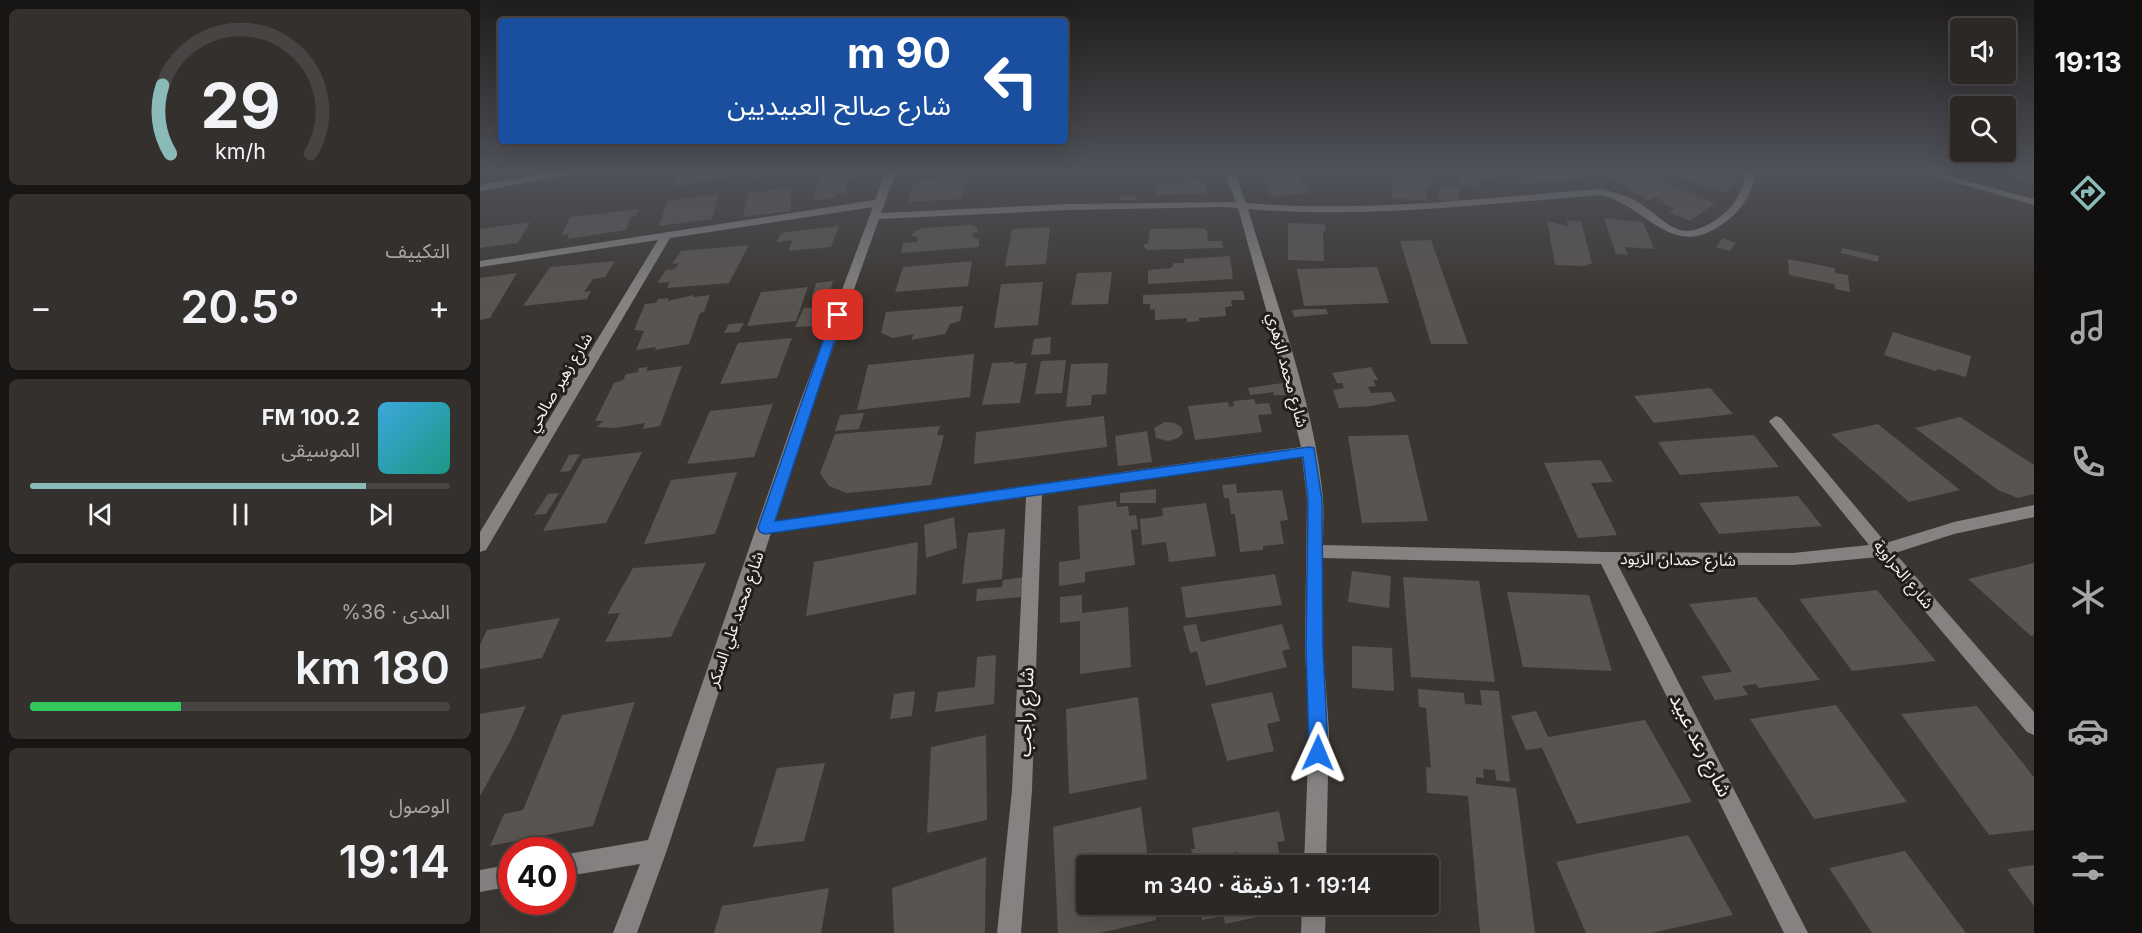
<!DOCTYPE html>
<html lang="ar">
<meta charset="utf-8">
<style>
body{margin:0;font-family:Inter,"Noto Sans Arabic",sans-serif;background:#34302e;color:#f1f3f6;direction:rtl;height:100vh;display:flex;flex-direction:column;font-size:22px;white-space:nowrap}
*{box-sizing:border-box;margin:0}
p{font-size:20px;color:#a6a6a7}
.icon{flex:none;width:33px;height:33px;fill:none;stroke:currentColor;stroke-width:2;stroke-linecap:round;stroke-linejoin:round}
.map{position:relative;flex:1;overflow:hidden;direction:ltr}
.details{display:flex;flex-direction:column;gap:9px;padding:9px;background:#181615;width:480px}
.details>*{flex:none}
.top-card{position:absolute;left:18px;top:18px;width:570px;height:126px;border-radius:6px;box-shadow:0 6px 24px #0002,0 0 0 2px #484443;direction:rtl;background:#1a4fa0;color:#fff;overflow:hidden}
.tools{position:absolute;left:1470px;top:18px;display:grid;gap:12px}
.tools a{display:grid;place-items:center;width:66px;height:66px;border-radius:6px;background:#2c2826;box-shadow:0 6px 24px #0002,0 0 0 2px #484443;font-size:30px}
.speed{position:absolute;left:18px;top:837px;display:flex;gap:12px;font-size:30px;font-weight:700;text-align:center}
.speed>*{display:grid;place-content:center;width:78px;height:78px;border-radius:50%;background:#2c2826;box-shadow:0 6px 24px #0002,0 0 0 2px #484443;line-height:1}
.speed .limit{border:9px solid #d22;background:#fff;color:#111}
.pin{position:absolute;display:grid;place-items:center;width:51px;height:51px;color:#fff;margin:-26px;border-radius:12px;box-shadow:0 3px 9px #0006}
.me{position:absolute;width:66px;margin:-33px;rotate:1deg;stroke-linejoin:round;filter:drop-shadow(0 0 4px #0008)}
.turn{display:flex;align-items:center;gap:21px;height:126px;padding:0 18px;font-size:27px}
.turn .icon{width:78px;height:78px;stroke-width:2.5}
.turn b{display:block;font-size:42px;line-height:51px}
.big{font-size:45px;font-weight:600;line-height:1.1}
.details .card{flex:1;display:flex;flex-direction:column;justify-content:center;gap:9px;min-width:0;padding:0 21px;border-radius:9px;background:#34302e}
.details .dial{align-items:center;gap:0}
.dial svg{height:156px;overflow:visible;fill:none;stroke:#484443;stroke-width:7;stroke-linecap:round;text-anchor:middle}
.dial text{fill:#f1f3f6;stroke:none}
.song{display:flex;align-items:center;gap:18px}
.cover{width:72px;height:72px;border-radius:9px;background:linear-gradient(135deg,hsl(200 70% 55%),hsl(170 70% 35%))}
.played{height:6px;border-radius:3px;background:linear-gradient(90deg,#8bbbb9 80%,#484443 80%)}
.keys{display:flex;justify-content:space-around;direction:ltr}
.heat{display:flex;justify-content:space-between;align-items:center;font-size:33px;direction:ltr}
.charge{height:9px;border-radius:4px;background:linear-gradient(90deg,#34c759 36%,#484443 0)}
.trip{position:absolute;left:596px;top:855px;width:363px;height:60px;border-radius:6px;background:#2c2826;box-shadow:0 6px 24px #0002,0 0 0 2px #484443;font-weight:600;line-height:60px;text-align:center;direction:rtl}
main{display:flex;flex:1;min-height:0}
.tabs{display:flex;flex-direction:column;width:108px;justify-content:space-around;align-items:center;background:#12100f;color:#a6a6a7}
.tabs .icon{width:42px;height:42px}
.tabs .on{color:#8bbbb9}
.tabs b{font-size:27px;color:#f1f3f6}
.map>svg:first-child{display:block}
.building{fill:#5a5451}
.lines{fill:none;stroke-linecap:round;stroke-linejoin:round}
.minor{fill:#858281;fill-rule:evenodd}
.route{fill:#1a73e8;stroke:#114b97;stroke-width:1.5}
.labels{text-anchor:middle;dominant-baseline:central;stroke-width:6;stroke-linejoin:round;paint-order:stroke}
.street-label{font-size:16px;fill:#f6f3f0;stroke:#201e1c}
.near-street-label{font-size:20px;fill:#f6f3f0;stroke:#201e1c}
</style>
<main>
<nav class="tabs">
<b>19:13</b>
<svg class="icon on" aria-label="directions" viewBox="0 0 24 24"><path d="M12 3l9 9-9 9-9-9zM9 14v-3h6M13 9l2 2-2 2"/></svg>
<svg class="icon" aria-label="music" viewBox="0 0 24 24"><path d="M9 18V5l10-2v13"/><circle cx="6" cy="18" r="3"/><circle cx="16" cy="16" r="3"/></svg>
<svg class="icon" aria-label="phone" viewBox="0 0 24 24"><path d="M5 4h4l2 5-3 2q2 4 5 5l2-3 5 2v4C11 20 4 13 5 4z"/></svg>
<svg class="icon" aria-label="climate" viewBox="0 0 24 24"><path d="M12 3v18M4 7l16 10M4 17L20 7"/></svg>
<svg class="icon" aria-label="car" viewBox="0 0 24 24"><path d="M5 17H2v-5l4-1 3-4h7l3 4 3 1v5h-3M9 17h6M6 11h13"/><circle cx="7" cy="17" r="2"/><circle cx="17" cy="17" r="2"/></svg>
<svg class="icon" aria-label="filters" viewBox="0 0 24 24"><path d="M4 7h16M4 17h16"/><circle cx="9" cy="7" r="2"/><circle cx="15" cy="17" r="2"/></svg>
</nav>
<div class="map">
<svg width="1554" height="933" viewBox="0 0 1554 933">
<rect width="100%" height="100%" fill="#3b3632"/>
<path class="building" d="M14,169H47V170L10,176Z
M200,169H251L248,179L193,186Z
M273,169H316V172L271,178Z
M379,169L378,179L368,180L366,193L355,194V198L334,201L340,173Z
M939,169L954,170L953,187L947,186V201L911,198L913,171L927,172V170L939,171Z
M985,169H1008L1018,170L1013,180L1003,178L999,187L977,183Z
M1048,169H1093L1103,180L1044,183L1040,177H1046L1042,172L1049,171Z
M1139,169H1152L1235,203L1210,221L1189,212L1195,209L1181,202L1185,201L1175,197L1168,200L1127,176L1138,172L1134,171Z
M1180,169H1249L1246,173L1257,176L1247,192L1220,185L1204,178L1205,176Z
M1487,169H1539L1545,178L1487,170Z
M816,171L829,193L792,197L781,175Z
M488,178L481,199L427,202L436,180Z
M726,180L727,193L676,195V182Z
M961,185L981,187L978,202L958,200Z
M312,187L310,211L263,217L268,193Z
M238,194L232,219L179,226L187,201Z
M640,195H656V200H640Z
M159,209L156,216L150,217L146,230L87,239L89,234L82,235L90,217Z
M1124,218L1163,222L1174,249L1145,247L1148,255L1136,254Z
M1087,220L1101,221L1112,263L1104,266L1075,265L1067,221L1088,226Z
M50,222L38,243L0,248V229Z
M808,223L845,224L846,231H843L844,261L808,260Z
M492,225L497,228L498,232L492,233L493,238L499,239V247L421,253L423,243L437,242L438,237L431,236L435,231L443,228Z
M359,226L351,247L308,251L313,240L297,242L301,233Z
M570,227L566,264L525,266L532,229Z
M722,228L727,230L728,241H742L743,248L666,250L663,245L668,243L670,229Z
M1243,238L1256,243L1250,251L1236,247Z
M951,240L988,344H951L920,241Z
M269,245L249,283L187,288L190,282L177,283L186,270L195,269L199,263L192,264L201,251Z
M1362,248L1399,256L1398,262L1361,253Z
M750,256L753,279L668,284V270L691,268L694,263H704V259Z
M1308,259L1355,268V273L1368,275L1370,292L1355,289L1354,284L1309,275Z
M135,261L125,277L113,279L104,292L111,291L107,299L43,306L70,267Z
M492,261L488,286L415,292L423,267Z
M897,267L909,303L824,306L817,269Z
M632,272L628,304L591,305L597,273Z
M37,273L10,318L0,320V278Z
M353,281L349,295L332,297L336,283Z
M563,282L558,325L514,328L521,284Z
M328,287L316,321L267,326L281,292Z
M763,291L765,300H751L752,306L745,307L746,316L719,318V321L707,322V318L675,320V309L670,310V304H663V295Z
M214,295L213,297L230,295L224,312L220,313L209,344L175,350L176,347L156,350L164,331L154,330L165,304L176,303L178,299L189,298L188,301Z
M483,306L480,321L470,324L465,334L431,340L434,334L413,338L401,333L406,312Z
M345,307L338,326L315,327L324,308Z
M822,309H846L848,314L814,317L812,310Z
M264,323L259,332L244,333L249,324Z
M1413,332L1491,356L1486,377L1458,369L1455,371L1404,355Z
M571,337L570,354L551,355L554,339Z
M312,338L297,378L240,384L258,343Z
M494,354L490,397L377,410L388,365Z
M586,360L582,393L555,394L561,361Z
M535,362L534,364L547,363L540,403L502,405L512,363Z
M628,363L626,394L612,395L611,405L586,407L591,364Z
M202,366L180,426L163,429L165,423L135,428L117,427L123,421H115L134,383L143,380L146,374L158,372L159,368L168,367L166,371Z
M891,367L898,380H893L896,386L888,387L891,393L911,392L916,401L891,406L859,408L853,390L864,388L862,383H857L852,373Z
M803,383L808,395H794L793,392L770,395L768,388Z
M1230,388L1253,414L1174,423L1154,396Z
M774,399L776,404L789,403L792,414L778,415L782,432L715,440L708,406L748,402L749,407L754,406L753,401Z
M293,404L274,457L207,464L230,411Z
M384,413L379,429L355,431L360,415Z
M624,416L627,447L494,464L496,432Z
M1480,417L1554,465V494L1538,498L1518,490L1435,428Z
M685,422L694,423L701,427L703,433L698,438L688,441L676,438L674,428Z
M1398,424L1480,490L1429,502L1351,434Z
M460,426L457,435H464L451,485L367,493L349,486L340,473L355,434Z
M667,431L672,462L638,466L635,436Z
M928,435L948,521L882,523L868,436Z
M1274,435L1299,467L1200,475L1178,442Z
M162,452L126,523L63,531L103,459Z
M100,454L90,471L80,472L89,455Z
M1121,460L1133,482L1111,483L1137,535L1098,538L1064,463Z
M257,472L235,534L164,544L191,480Z
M756,484L757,493L802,490L808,520L800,521L804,544L783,546V550L760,552L755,514H751L749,498H744L742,485Z
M676,489V503H640V493Z
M79,493L66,514L54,515L68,494Z
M1318,496L1342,526L1239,534L1219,503Z
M636,501L637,507L648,506L649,516L656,515L658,529L651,530L655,565L605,572V582L579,586V562L600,559L598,506Z
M726,503L736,556L689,562L686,542L662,545L660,519L683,516L682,508Z
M474,517L477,548L446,558L444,525Z
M525,529L522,579L482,584L488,533Z
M438,542L436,594L326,616L334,562Z
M226,563L191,637L125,642L140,613L127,614L153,568Z
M1554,563V635L1551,636L1488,579Z
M872,571L911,576L909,608L868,602Z
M795,574L802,605L706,618L701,587Z
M544,577L541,597L496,601L497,589L522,587L523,580Z
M923,577L999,581L1015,682L931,677Z
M1397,590L1456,661L1372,671L1319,599Z
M1027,592L1109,595L1132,671L1043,667Z
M602,595V613L648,607L651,667L600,674V621L580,623V597Z
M1276,597L1340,680L1279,688L1276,684L1262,686L1268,695L1235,700L1221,676L1252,672L1209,604Z
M80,618L62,658L0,669V645L7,630Z
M716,624L721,642L802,624L810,649L802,651L807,667L726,686L717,651L710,653L703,626Z
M872,646L912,648L914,691L872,688Z
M516,655L514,704L455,712L458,692L495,687L497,657Z
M938,689L984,693L985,704L1002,705L1000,690L1019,691L1030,782L1016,780L1015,770L1003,769L1004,778L996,777V784L1036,788L1055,933H1000L988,796L947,793L946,767L951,768L946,708L939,707Z
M435,691L432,716L410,719L414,694Z
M792,692L800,721L787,724L794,751L747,761L731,704Z
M658,697L667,779L589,794L586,709Z
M155,702L113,826L10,846L24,814L43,810L82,715Z
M1356,705L1427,802L1334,819L1270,719Z
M46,706L31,740L0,796V714Z
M1497,706L1554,777V830L1509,835L1421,714Z
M1056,711L1068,737L1165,720L1212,802L1097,824L1062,748L1046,750L1031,716Z
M506,735L507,820L447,833L451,747Z
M345,763L324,841L273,847L297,768Z
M661,807L669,866H606V904H674L676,920L620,933H578L573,827Z
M799,811L805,841L797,842L800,856L760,864L757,852L739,856L740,866H714L711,849H715L712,828Z
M1208,835L1253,915L1171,933H1106L1076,862Z
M1425,851L1486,933H1392L1349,868Z
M506,857L505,933H414L412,888Z
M1554,865V906L1527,869Z
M349,888L341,933H234L242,906Z
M719,904H780L782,916L745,924L744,916L722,920Z"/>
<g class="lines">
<path class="minor" d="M89,169H109L104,172L0,191V185Z
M407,169H501L496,172L415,175L401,213L588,204L756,202L743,169H753L766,203C884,213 1003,198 1121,189C1134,192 1145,195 1156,201C1189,221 1197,246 1237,219C1252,209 1261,195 1265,178L1255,169H1266L1275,177C1270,197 1259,214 1241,225C1191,260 1167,206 1121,195C1004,204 886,219 768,209C795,300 835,405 843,499C844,514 843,530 843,545L1126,552L1313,553L1389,545L1291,424L1289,421L1296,416L1301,418L1406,543L1474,522L1554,505V517L1474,534L1415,553L1554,712V735L1547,732L1399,557L1313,565H1138L1328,933H1304L1121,564L843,558V648L849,731L846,866H824L829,731L825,648L827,500L822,457L562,494L552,790L541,933H517L532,790L546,497L291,533L187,850L157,933H133L160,864L82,877V855L168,840L317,410L393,207L190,238L6,550L0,552V532L178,240L0,267V261L395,200ZM744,207L758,208L801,364L821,447L295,521L331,410L399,219L588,210Z
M1428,169H1443L1554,199V205Z
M32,864V886L0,892V870Z
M822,904H846L845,933H821Z"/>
</g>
<linearGradient id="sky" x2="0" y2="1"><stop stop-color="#201e1c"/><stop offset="0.57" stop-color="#4f525a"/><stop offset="1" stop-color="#4f525a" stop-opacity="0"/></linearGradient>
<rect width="1554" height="299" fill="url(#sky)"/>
<path class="route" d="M358,312L363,315L295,521L829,447L834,448L842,500L843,648L848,753L845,760L838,762L832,760L829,753L826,648L828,500L823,457L285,534L280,532L278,528L352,315Z"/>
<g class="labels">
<g class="street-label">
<text transform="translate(808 370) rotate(75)">شارع محمد الزهري</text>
<text transform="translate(79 382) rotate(-59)">شارع زهير صالحي</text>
<text transform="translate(1198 559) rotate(1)">شارع حمدان الزيود</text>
<text transform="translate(1424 574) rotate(50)">شارع الحراوية</text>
<text transform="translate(255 619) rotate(-71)">شارع محمد علي السكر</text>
</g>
<g class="near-street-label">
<text transform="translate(545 712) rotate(-88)">شارع راجب</text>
<text transform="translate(1221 745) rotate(63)">شارع رعد عبيد</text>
</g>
</g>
</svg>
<div class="tools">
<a><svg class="icon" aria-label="sound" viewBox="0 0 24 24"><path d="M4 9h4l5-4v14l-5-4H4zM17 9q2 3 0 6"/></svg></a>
<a><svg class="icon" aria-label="search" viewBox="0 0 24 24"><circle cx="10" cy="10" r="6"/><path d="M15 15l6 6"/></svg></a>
</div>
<div class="speed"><div class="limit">40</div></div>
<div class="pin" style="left:358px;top:315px;background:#d93025"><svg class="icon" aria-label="arrive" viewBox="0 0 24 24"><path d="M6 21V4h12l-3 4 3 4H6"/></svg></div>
<svg class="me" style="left:838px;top:753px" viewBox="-20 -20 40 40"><path d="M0-17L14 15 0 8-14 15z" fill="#1a73e8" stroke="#fff" stroke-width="4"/></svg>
<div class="trip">19:14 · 1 دقيقة · 340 m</div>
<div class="top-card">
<div class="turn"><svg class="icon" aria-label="left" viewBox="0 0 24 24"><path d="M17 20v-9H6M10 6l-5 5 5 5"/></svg><div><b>90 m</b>شارع صالح العبيديين</div></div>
</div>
</div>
<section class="details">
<div class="card dial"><svg viewBox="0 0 100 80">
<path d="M14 69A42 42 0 1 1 86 69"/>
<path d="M14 69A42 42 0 0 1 10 34" stroke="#8bbbb9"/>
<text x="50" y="56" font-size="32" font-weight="700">29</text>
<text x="50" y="72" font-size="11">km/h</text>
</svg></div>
<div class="card"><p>التكييف</p>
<div class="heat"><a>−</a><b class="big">20.5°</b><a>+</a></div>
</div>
<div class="card">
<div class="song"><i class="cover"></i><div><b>100.2 FM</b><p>الموسيقى</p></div></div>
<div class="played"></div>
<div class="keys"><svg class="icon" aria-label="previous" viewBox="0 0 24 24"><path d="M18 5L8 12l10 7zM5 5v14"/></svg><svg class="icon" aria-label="pause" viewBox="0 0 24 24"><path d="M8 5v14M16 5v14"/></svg><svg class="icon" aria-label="next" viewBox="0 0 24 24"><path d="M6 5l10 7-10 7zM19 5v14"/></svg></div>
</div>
<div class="card"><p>المدى · 36%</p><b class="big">180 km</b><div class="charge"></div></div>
<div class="card"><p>الوصول</p><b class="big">19:14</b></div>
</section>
</main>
